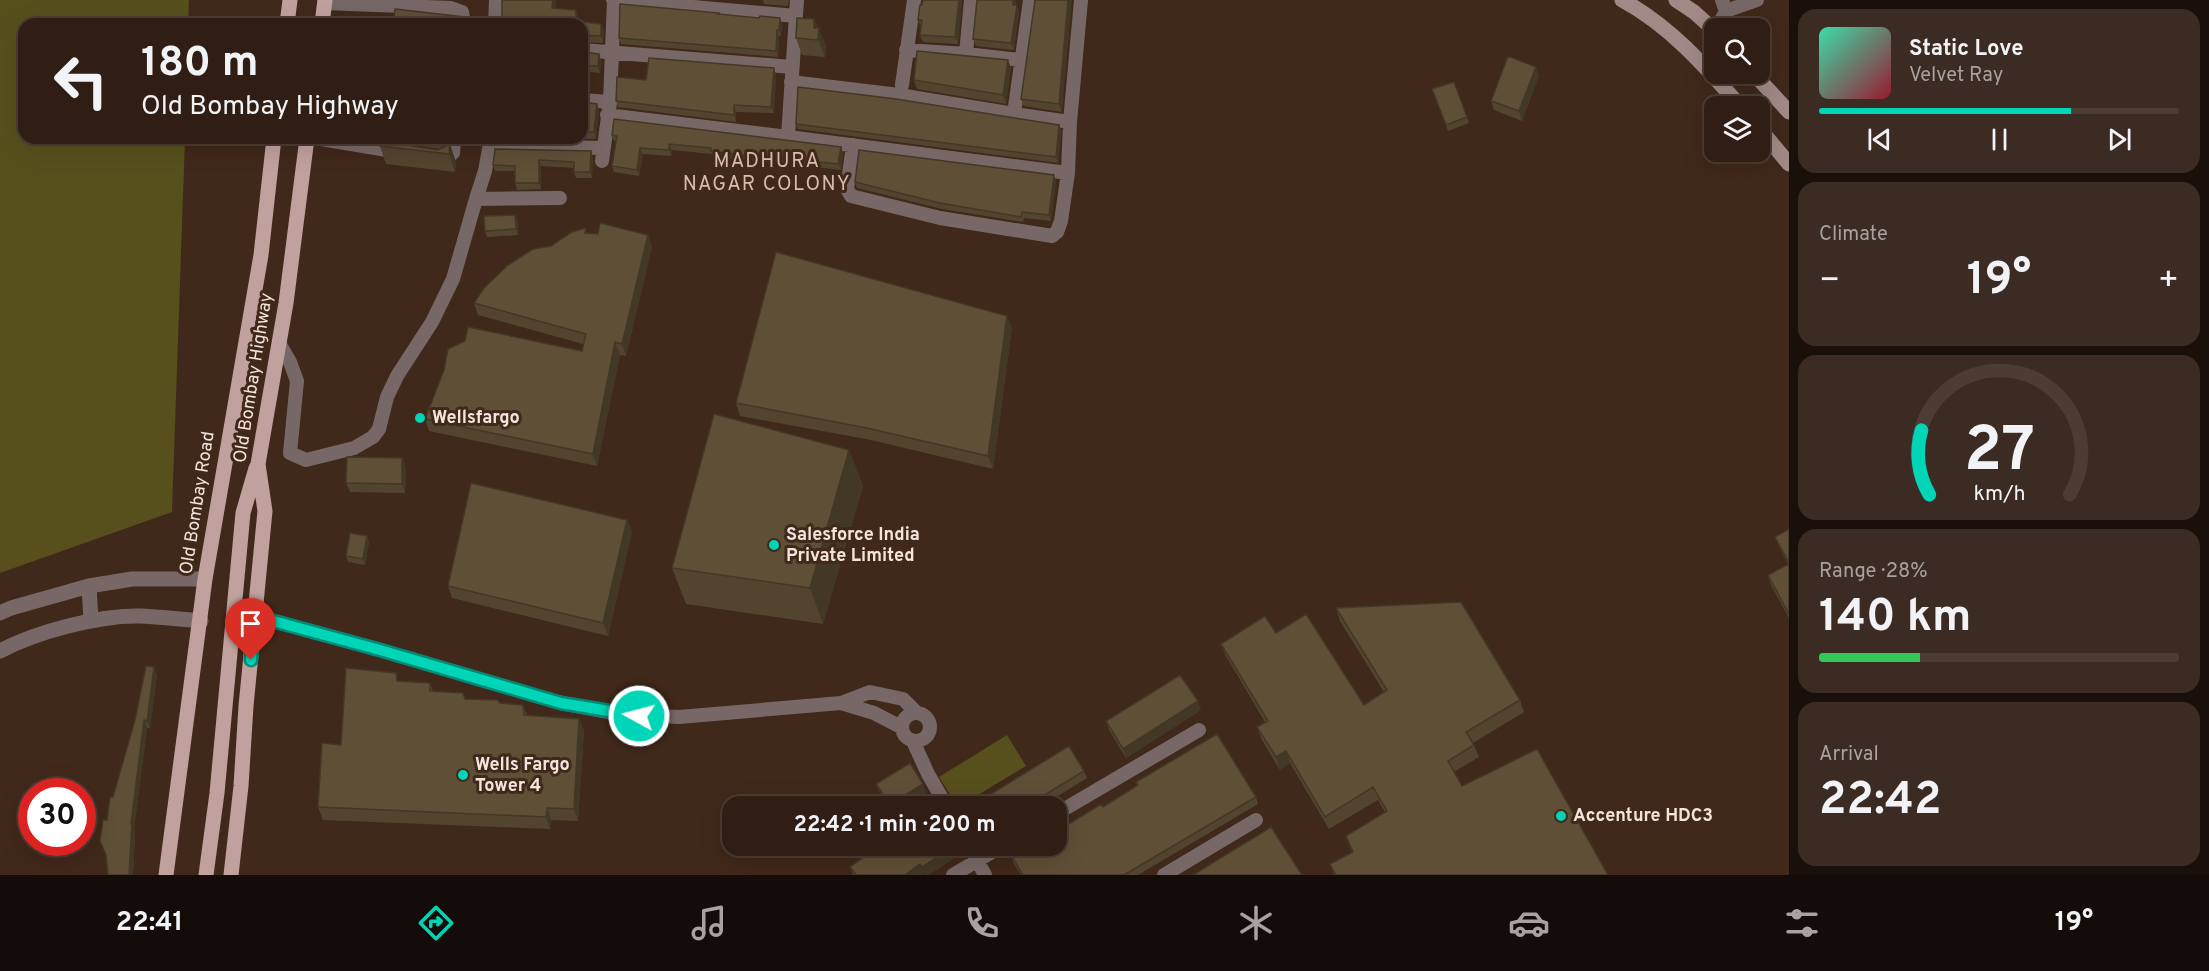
<!DOCTYPE html>
<meta charset="utf-8">
<style>
body{margin:0;font-family:Overpass,sans-serif;background:#3c2b22;color:#f1f3f6;height:100vh;display:flex;flex-direction:column;font-size:22px;white-space:nowrap}
*{box-sizing:border-box;margin:0}
p{font-size:20px;color:#a8a2a0}
.icon{flex:none;width:33px;height:33px;fill:none;stroke:currentColor;stroke-width:2;stroke-linecap:round;stroke-linejoin:round}
.map{position:relative;flex:1;overflow:hidden}
.side{display:flex;flex-direction:column;gap:9px;padding:9px;background:#1a100b;width:420px}
.side>*{flex:none}
.top-card{position:absolute;left:18px;top:18px;width:570px;height:126px;border-radius:18px;box-shadow:0 6px 24px #0002,0 0 0 2px #4b3c34;background:#301e14;color:#f1f3f6;overflow:hidden}
.tools{position:absolute;left:1704px;top:18px;display:grid;gap:12px}
.tools a{display:grid;place-items:center;width:66px;height:66px;border-radius:12px;background:#301e14;box-shadow:0 6px 24px #0002,0 0 0 2px #4b3c34;font-size:30px}
.speed{position:absolute;left:18px;top:778px;display:flex;gap:12px;font-size:30px;font-weight:700;text-align:center}
.speed>*{display:grid;place-content:center;width:78px;height:78px;border-radius:50%;background:#301e14;box-shadow:0 6px 24px #0002,0 0 0 2px #4b3c34;line-height:1}
.speed .limit{border:9px solid #d22;background:#fff;color:#111}
.pin{position:absolute;display:grid;place-items:center;width:51px;height:51px;color:#fff;margin:-62px -26px;border-radius:50% 50% 50% 0;rotate:-45deg;box-shadow:0 0 6px #0007}
.pin .icon{rotate:45deg}
.me{position:absolute;width:66px;margin:-33px;rotate:277deg;stroke-linejoin:round;filter:drop-shadow(0 0 4px #0008)}
.turn{display:flex;align-items:center;gap:21px;height:126px;padding:0 24px;font-size:27px}
.turn .icon{width:78px;height:78px;stroke-width:2.5}
.turn b{display:block;font-size:42px;line-height:51px}
.big{font-size:45px;font-weight:700;line-height:1.1}
.side .widget{flex:1;display:flex;flex-direction:column;justify-content:center;gap:9px;min-width:0;padding:0 21px;border-radius:18px;background:#3c2b22}
.side .dial{align-items:center;gap:0}
.dial svg{height:156px;overflow:visible;fill:none;stroke:#4b3c34;stroke-width:7;stroke-linecap:round;text-anchor:middle}
.dial text{fill:#f1f3f6;stroke:none}
.song{display:flex;align-items:center;gap:18px}
.cover{width:72px;height:72px;border-radius:9px;background:linear-gradient(135deg,hsl(160 70% 55%),hsl(350 70% 35%))}
.played{height:6px;border-radius:3px;background:linear-gradient(90deg,#00d5b7 70%,#4b3c34 70%)}
.keys{display:flex;justify-content:space-around;direction:ltr}
.heat{display:flex;justify-content:space-between;align-items:center;font-size:33px;direction:ltr}
.charge{height:9px;border-radius:4px;background:linear-gradient(90deg,#34c759 28%,#4b3c34 0)}
.trip{position:absolute;left:722px;top:796px;width:345px;height:60px;border-radius:18px;background:#301e14;box-shadow:0 6px 24px #0002,0 0 0 2px #4b3c34;font-weight:700;line-height:60px;text-align:center}
.dock{display:flex;height:96px;justify-content:space-around;align-items:center;background:#130c08;color:#a8a2a0}
.dock .icon{width:42px;height:42px}
.dock .selected{color:#00d5b7}
.dock b{font-size:27px;color:#f1f3f6}
main{display:flex;flex:1;min-height:0}
.map>svg:first-child{display:block}
.green{fill:#57501d}
.lines{fill:none;stroke-linecap:round;stroke-linejoin:round}
.minor{stroke:#776867;stroke-width:14}
.tertiary{stroke:#776867;stroke-width:15}
.secondary{stroke:#a08986;stroke-width:15}
.primary{stroke:#c0a19e;stroke-width:15}
.wall{fill:#53442f}
.shaded-wall{fill:#433726}
.building{fill:#604f37;stroke:#433726;stroke-width:1.5}
.route-casing{stroke:#008a77;stroke-width:15}
.route{stroke:#00d5b7;stroke-width:10}
.poi-dot{fill:#00d5b7;stroke:#40281a;stroke-width:2}
.labels{text-anchor:middle;dominant-baseline:central;stroke-width:6;stroke-linejoin:round;paint-order:stroke}
.street-label{font-size:18px;fill:#f5e4dc;stroke:#40281a}
.poi-label{font-size:18px;font-weight:bold;fill:#f5e4dc;stroke:#40281a;text-anchor:start}
.neighbourhood-label{font-size:20px;letter-spacing:1.5px;fill:#dabbaa;stroke:#40281a}
</style>
<main>
<div class="map">
<svg width="1789" height="875" viewBox="0 0 1789 875">
<rect width="100%" height="100%" fill="#40281a"/>
<path class="green" d="M0,0H189L188,24H24V138H185L172,512L0,573Z
M1007,735L1026,766L958,807L939,777Z"/>
<g class="lines">
<path class="minor" d="M613,0L796,16
M797,0L788,137L1068,173
M971,0L966,54L1020,60
M1030,0L1014,114L1070,122
M324,3L451,8L462,12L464,24
M1726,11L1757,0
M495,24L496,0
M1717,28L1726,11L1722,0
M582,50L792,67
M906,50L966,54
M791,82L899,95L1014,114
M902,85L914,0
M582,100L610,102
M607,115L788,137
M315,138L399,152
M491,138L485,171L476,199L560,198
M853,145L847,189L851,196L940,218L1052,236L1057,232L1061,221L1068,173L1070,122L1081,0
M490,146L604,148
M438,158L445,159L453,153L454,138
M602,161L610,102L614,0
M279,343L290,362L297,381L290,453L306,460L354,448L373,437L379,429L387,397L397,376L432,322L453,279L476,199
M255,616L380,650L561,703L619,714L679,717L841,703L870,692L903,699L917,713
M841,703L874,713L901,727
M902 727a14 14 0 1 1 28 0a14 14 0 1 1-28 0Z
M913,741L928,774L947,807
M1056,814L1199,730
M969,846L985,875
M953,875L1002,846
M1164,875L1256,820"/>
<path class="tertiary" d="M89,586L91,621
M0,613L11,608L89,586L132,579H205
M0,651C36,632 99,615 140,616C160,617 181,619 201,621"/>
<path class="secondary" d="M1622,0C1670,26 1705,66 1740,106
M1676,0L1694,12L1714,30
M1754,74L1789,112
M1760,129L1789,164"/>
<path class="primary" d="M287,24L290,0
M322,24L325,0
M166,875L205,579L261,255L274,138
M206,875L217,793L243,513L256,468
M231,875L241,786L246,706L265,511L258,464L286,303L307,138"/>
</g>
<path class="wall" d="M502,0H556L555,9L579,17L578,21L604,31L603,43L582,42V24H504L502,18Z
M759,0H789L788,6L764,4L763,0Z
M962,0L958,44L923,42L920,35L921,27L918,20L922,5Z
M1015,0L1019,12L1014,50L976,46L973,39Z
M1035,6L1062,112L1024,106L1021,99Z
M719,13V14L782,24L781,36H779L778,57L621,44L619,38Z
M814,19L826,46L825,57L802,55L796,38Z
M582,52L599,54L601,61L600,73L582,71Z
M1011,68L1006,104L917,89L914,80Z
M776,75L774,113L736,112V122L618,107L616,101L646,80Z
M1539,76L1522,121L1494,110L1491,101Z
M1454,82L1469,123L1448,131L1432,89Z
M582,102L599,110L596,139L547,138H582Z
M796,124L1059,125L1061,130L1058,163L798,129Z
M612,135L841,147L843,153L841,170L759,161V163L713,157L712,154L672,150L671,156L643,154L639,176L614,172L612,166L616,141H614Z
M388,138H446L443,147L456,162L455,172L386,164L380,146L438,150L440,149L389,141Z
M591,151L593,157L592,178H576L574,172V168L541,166V189L517,190L515,183V171H495L493,165Z
M1056,180L1051,221L1024,218L1023,222L942,209L857,188L855,182Z
M518,221V235L487,237L485,231Z
M587,233L648,235L652,247L626,356L620,355L597,466L429,431L425,419L582,351L583,344L478,315L474,303L551,246Z
M1012,328L993,469L871,440L740,416L736,403Z
M849,450L863,486L823,624L686,604L672,568Z
M406,467L405,493L350,492L346,483Z
M627,520L632,532L608,636L452,598L448,586Z
M1789,529V618L1771,585L1768,575L1788,564L1779,547L1775,537Z
M367,536L369,542L365,565L348,562L346,556Z
M1336,608L1520,700L1524,712L1473,743L1479,757L1454,772L1462,786L1608,875H1334L1330,864L1352,852L1346,836L1385,812L1378,800L1329,829L1290,763L1280,770L1262,740L1257,727L1265,722L1226,656L1221,644L1276,633L1364,705L1384,692L1340,621Z
M157,675L150,728H147L134,829L135,832L133,875H108L107,820L113,797Z
M399,681L430,683L433,691L465,699L500,703L523,705L527,715L579,719L584,731L578,821L551,820L550,829L323,820L318,807L341,745Z
M1201,710L1126,758L1109,730L1106,721Z
M1084,771L1087,778L1040,807H984L981,800Z
M1136,782L1256,797L1258,804L1138,875H1021L1013,862L1011,855L1103,807L1137,785Z
M876,784L926,793L904,807H889L880,793Z
M962,853L928,875H925L924,873L921,875H853L850,867Z"/>
<path class="shaded-wall" d="M553,0H556L555,15L552,8Z
M959,0H962L958,44L955,37Z
M1013,0H1015L1019,12L1014,50L1011,43Z
M1068,0H1072L1062,112L1059,104Z
M576,10L579,17L578,24L576,21Z
M780,18L782,24L781,36L779,30Z
M814,19L819,32V28L826,46L825,57L814,28Z
M601,24L604,31L603,43L601,36Z
M777,30L779,36L778,57L776,51Z
M599,54L601,61L600,73L598,66Z
M1008,60L1011,68L1006,104L1003,95Z
M1536,67L1539,76L1522,121L1519,111Z
M774,68L776,75L774,113L771,107Z
M597,104L599,110L596,139L594,132Z
M734,105L736,112V122L734,115Z
M1059,125L1061,130L1058,163L1056,157Z
M438,138H446L443,150Z
M450,144L456,162L455,172L449,154Z
M669,144L672,150L671,156L669,150Z
M841,147L843,153L841,170L838,164Z
M640,148L643,154L639,176L637,170Z
M591,151L593,157L592,178L590,172Z
M539,160L541,166V189L539,183Z
M1054,175L1056,180L1051,221L1049,215Z
M515,215L518,221V235L516,229Z
M648,235L652,247L626,356L622,344Z
M1007,316L1012,328L993,469L988,456Z
M615,342L620,355L597,466L593,454Z
M849,450L863,486L823,624L810,588Z
M402,458L406,467L405,493L402,484Z
M627,520L632,532L608,636L603,623Z
M367,536L369,542L365,565L363,559Z
M154,667L157,675L150,728L147,721Z
M1198,701L1201,710L1126,758L1123,749Z
M579,719L584,731L578,821L574,809Z
M144,720L147,728L134,829L135,832L133,875H129L131,824Z
M1286,751L1290,763L1280,770L1276,757Z
M923,784L926,793L904,807H890V805Z
M547,808L551,820L550,829L546,817Z
M955,846H960L962,853L928,875H925L922,867Z
M920,864L924,873L921,875H905Z"/>
<path class="building" d="M502,0H553L552,8L576,10V21L601,24V36L582,35V24H521L502,18Z
M923,0H959L955,37L920,35L922,20H918L920,5H922Z
M977,0H1013V5H1017L1011,43L973,39Z
M1035,0H1068L1059,104L1021,99Z
M620,4L719,13L718,14L759,18L760,16L780,18L779,30H777L776,51L619,38Z
M395,9L464,17V24H393Z
M797,18L814,19V28H819L818,40L796,38Z
M917,51L1008,60L1003,95L914,80Z
M582,52L599,54L598,66L582,65Z
M1508,56L1536,67L1519,111L1491,101Z
M649,58L774,68L771,107L734,105V115L616,101L617,77L646,80Z
M1454,82L1467,117L1446,125L1432,89Z
M798,87L896,99L1059,125L1056,157L796,124Z
M582,102L597,104L594,132H582Z
M614,119L841,147L838,164L757,155V157L711,151V148L669,144V150L640,148L637,170L612,166L617,136L612,135Z
M380,141L438,150L450,144L449,154L380,146Z
M495,149L591,151L590,172H574V162L539,160V183H515V166L493,165Z
M859,150L1054,175L1049,215L1022,212L1021,217L940,203L855,182Z
M515,215L516,229L485,231L484,216Z
M600,223L648,235L622,344L615,342L593,454L425,419L444,370L448,349L465,341L468,327L582,351L586,334L474,303L484,288L508,265L533,249L551,246L572,232L586,228L585,233L598,234Z
M776,252L1007,316L988,456L867,428L736,403Z
M714,414L849,450L810,588L672,568Z
M347,457L402,458V484L346,483Z
M471,483L627,520L603,623L448,586Z
M1789,529V563L1775,537Z
M350,533L367,536L363,559L346,556Z
M1789,564V614L1768,575Z
M1461,602L1520,700L1466,732L1474,745L1448,761L1462,786L1537,749L1608,875H1336L1330,864L1353,852L1346,836L1387,811L1373,787L1325,817L1286,751L1276,757L1257,727L1268,721L1221,644L1265,616L1276,633L1306,614L1364,705L1387,690L1336,608Z
M146,666L154,667L147,721L144,720L131,824H132L129,875H108L106,855L100,841L103,820H107L110,797H113L135,720Z
M346,668L396,673L397,681L430,683V691L463,693L465,699L498,700L500,703L523,705L524,715L579,719L574,809L547,808L546,817L318,807L322,743L341,745Z
M1180,675L1198,701L1123,749L1106,721Z
M1217,734L1256,797L1124,875H1023L1011,855L1026,846H1056V828L1067,821L1069,824L1101,804L1103,807L1138,785L1136,782Z
M1069,746L1084,771L1025,807H985L981,800Z
M910,763L923,784L890,805L876,784Z
M1271,827L1302,875H1193Z
M879,846H955L922,867L920,864L905,875H856L850,867Z"/>
<g class="lines">
<defs>
<path id="route" d="M251,660L255,616L380,650L561,703L639,716"/>
</defs>
<use href="#route" class="route-casing"/>
<use href="#route" class="route"/>
</g>
<g class="poi-dot">
<circle cx="420" cy="418" r="6"/>
<circle cx="774" cy="545" r="6"/>
<circle cx="463" cy="775" r="6"/>
<circle cx="1561" cy="816" r="6"/>
</g>
<g class="labels">
<g class="street-label">
<text transform="translate(254 378) rotate(-81)">Old Bombay Highway</text>
<text transform="translate(198 503) rotate(-81)">Old Bombay Road</text>
</g>
<g class="poi-label">
<text x="432" y="418">Wellsfargo</text>
<text x="786" y="535">Salesforce India<tspan x="786" dy="21">Private Limited</tspan></text>
<text x="475" y="765">Wells Fargo<tspan x="475" dy="21">Tower 4</tspan></text>
<text x="1573" y="816">Accenture HDC3</text>
</g>
<g class="neighbourhood-label">
<text x="767" y="162">MADHURA<tspan x="767" dy="23">NAGAR COLONY</tspan></text>
</g>
</g>
</svg>
<div class="tools">
<a><svg class="icon" aria-label="search" viewBox="0 0 24 24"><circle cx="10" cy="10" r="6"/><path d="M15 15l6 6"/></svg></a>
<a><svg class="icon" aria-label="layers" viewBox="0 0 24 24"><path d="M12 4l9 5-9 5-9-5zM3 14l9 5 9-5"/></svg></a>
</div>
<div class="speed"><div class="limit">30</div></div>
<div class="pin" style="left:251px;top:660px;background:#d93025"><svg class="icon" aria-label="arrive" viewBox="0 0 24 24"><path d="M6 21V4h12l-3 4 3 4H6"/></svg></div>
<svg class="me" style="left:639px;top:716px" viewBox="-20 -20 40 40"><circle r="17" fill="#00d5b7" stroke="#fff" stroke-width="3"/><path d="M0-11L8 9 0 5-8 9z" fill="#fff"/></svg>
<div class="trip">22:42 · 1 min · 200 m</div>
<div class="top-card">
<div class="turn"><svg class="icon" aria-label="left" viewBox="0 0 24 24"><path d="M17 20v-9H6M10 6l-5 5 5 5"/></svg><div><b>180 m</b>Old Bombay Highway</div></div>
</div>
</div>
<section class="side">
<div class="widget">
<div class="song"><i class="cover"></i><div><b>Static Love</b><p>Velvet Ray</p></div></div>
<div class="played"></div>
<div class="keys"><svg class="icon" aria-label="previous" viewBox="0 0 24 24"><path d="M18 5L8 12l10 7zM5 5v14"/></svg><svg class="icon" aria-label="pause" viewBox="0 0 24 24"><path d="M8 5v14M16 5v14"/></svg><svg class="icon" aria-label="next" viewBox="0 0 24 24"><path d="M6 5l10 7-10 7zM19 5v14"/></svg></div>
</div>
<div class="widget"><p>Climate</p>
<div class="heat"><a>−</a><b class="big">19°</b><a>+</a></div>
</div>
<div class="widget dial"><svg viewBox="0 0 100 80">
<path d="M14 69A42 42 0 1 1 86 69"/>
<path d="M14 69A42 42 0 0 1 10 36" stroke="#00d5b7"/>
<text x="50" y="56" font-size="32" font-weight="700">27</text>
<text x="50" y="72" font-size="11">km/h</text>
</svg></div>
<div class="widget"><p>Range · 28%</p><b class="big">140 km</b><div class="charge"></div></div>
<div class="widget"><p>Arrival</p><b class="big">22:42</b></div>
</section>
</main>
<nav class="dock">
<b>22:41</b>
<svg class="icon selected" aria-label="directions" viewBox="0 0 24 24"><path d="M12 3l9 9-9 9-9-9zM9 14v-3h6M13 9l2 2-2 2"/></svg>
<svg class="icon" aria-label="music" viewBox="0 0 24 24"><path d="M9 18V5l10-2v13"/><circle cx="6" cy="18" r="3"/><circle cx="16" cy="16" r="3"/></svg>
<svg class="icon" aria-label="phone" viewBox="0 0 24 24"><path d="M5 4h4l2 5-3 2q2 4 5 5l2-3 5 2v4C11 20 4 13 5 4z"/></svg>
<svg class="icon" aria-label="climate" viewBox="0 0 24 24"><path d="M12 3v18M4 7l16 10M4 17L20 7"/></svg>
<svg class="icon" aria-label="car" viewBox="0 0 24 24"><path d="M5 17H2v-5l4-1 3-4h7l3 4 3 1v5h-3M9 17h6M6 11h13"/><circle cx="7" cy="17" r="2"/><circle cx="17" cy="17" r="2"/></svg>
<svg class="icon" aria-label="filters" viewBox="0 0 24 24"><path d="M4 7h16M4 17h16"/><circle cx="9" cy="7" r="2"/><circle cx="15" cy="17" r="2"/></svg>
<b>19°</b>
</nav>
